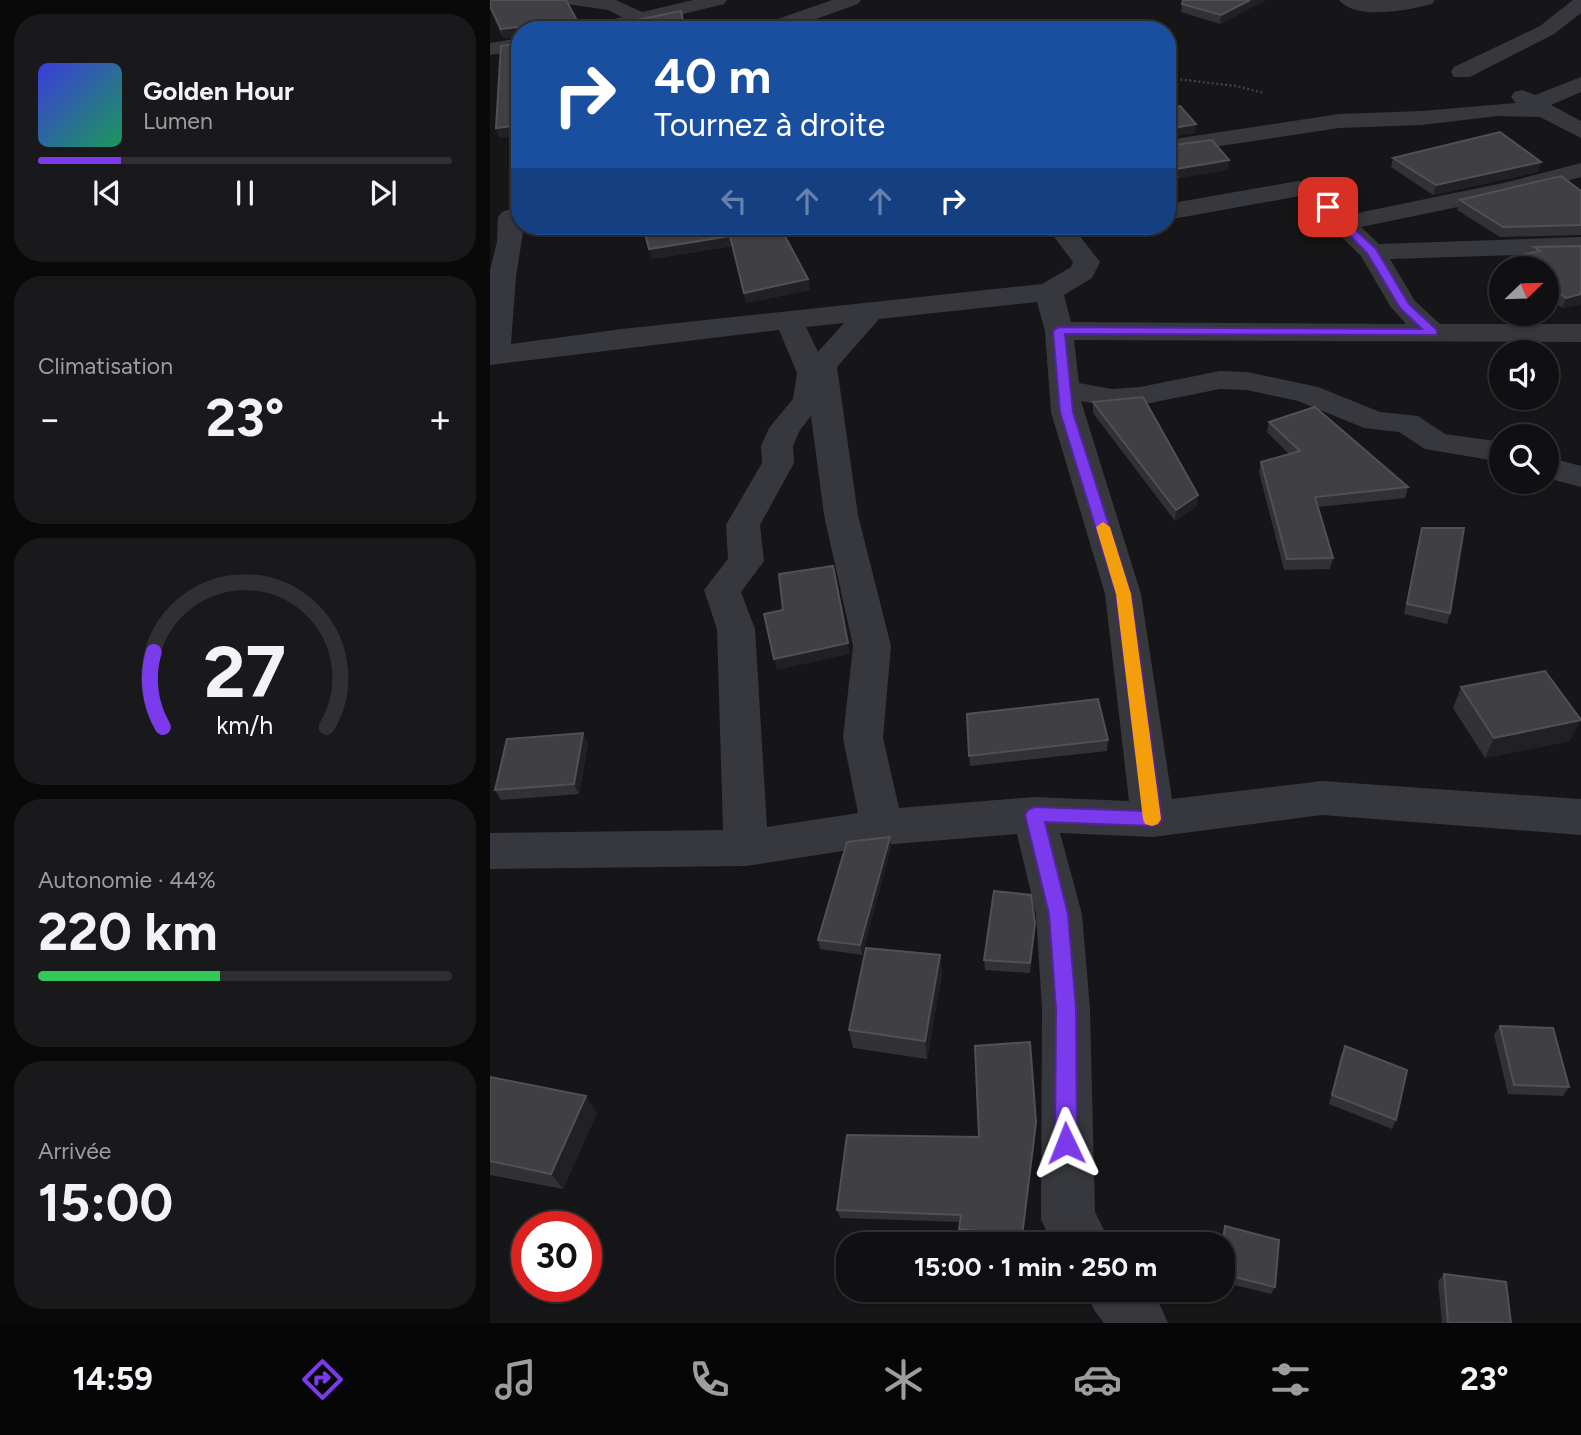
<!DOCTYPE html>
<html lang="fr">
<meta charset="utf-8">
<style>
body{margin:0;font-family:Figtree,sans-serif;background:#19191b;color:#f1f3f6;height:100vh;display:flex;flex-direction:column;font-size:26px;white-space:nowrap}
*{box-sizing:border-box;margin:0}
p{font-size:23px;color:#9c9d9f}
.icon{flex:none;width:38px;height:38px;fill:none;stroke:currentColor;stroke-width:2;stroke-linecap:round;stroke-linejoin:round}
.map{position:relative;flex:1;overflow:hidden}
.details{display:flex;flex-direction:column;gap:14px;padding:14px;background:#09090a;width:490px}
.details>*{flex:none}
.hud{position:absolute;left:21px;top:21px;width:665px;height:214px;border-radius:28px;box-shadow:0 2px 5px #0004,0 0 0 2px #303032;background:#1a4fa0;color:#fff;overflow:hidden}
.needle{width:46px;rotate:67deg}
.fabs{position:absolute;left:999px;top:256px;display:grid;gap:14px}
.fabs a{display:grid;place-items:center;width:70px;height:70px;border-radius:50%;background:#101012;box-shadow:0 2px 5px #0004,0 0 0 2px #303032;font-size:35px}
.speed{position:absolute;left:21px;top:1211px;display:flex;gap:14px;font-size:35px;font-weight:700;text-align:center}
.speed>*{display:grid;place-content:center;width:91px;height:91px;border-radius:50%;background:#101012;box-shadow:0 2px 5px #0004,0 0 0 2px #303032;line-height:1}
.speed .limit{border:10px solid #d22;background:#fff;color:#111}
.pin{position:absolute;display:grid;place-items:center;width:60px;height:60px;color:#fff;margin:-30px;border-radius:14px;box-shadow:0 4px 10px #0006}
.me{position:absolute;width:77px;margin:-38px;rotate:358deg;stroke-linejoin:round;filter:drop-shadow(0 0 5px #0008)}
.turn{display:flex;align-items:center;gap:24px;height:147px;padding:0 28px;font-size:32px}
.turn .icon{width:91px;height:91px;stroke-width:2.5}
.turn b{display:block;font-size:49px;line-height:60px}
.lanes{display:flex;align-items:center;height:66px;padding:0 28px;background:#0003;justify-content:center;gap:35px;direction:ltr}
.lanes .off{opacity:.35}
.big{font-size:52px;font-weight:700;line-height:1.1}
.details .card{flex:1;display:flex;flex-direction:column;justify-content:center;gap:10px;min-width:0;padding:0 24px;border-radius:28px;background:#19191b}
.details .dial{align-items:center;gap:0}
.dial svg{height:182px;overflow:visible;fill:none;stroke:#303032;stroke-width:7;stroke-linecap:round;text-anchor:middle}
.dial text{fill:#f1f3f6;stroke:none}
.song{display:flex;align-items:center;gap:21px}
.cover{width:84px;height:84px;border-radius:10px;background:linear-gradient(135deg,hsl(240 70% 55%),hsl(150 70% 35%))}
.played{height:7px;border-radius:4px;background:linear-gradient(90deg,#7c3aed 20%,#303032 20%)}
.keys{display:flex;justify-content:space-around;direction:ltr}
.heat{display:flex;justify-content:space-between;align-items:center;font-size:38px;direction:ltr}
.charge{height:10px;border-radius:5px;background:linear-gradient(90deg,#34c759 44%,#303032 0)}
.trip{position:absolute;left:346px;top:1232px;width:399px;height:70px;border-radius:28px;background:#101012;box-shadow:0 2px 5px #0004,0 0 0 2px #303032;font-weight:700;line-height:70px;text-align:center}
.menu{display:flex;height:112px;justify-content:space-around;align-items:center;background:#060607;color:#9c9d9f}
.menu .icon{width:49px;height:49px}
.menu .current{color:#7c3aed}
.menu b{font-size:32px;color:#f1f3f6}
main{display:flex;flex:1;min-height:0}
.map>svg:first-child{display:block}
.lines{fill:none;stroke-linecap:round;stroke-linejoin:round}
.path{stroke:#3d3f44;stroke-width:2.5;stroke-dasharray:2 2.5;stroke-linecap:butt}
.street{fill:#37383d;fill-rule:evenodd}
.wall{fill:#323236}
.shaded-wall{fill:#212124}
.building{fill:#3f3f44;stroke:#4f5156;stroke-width:2}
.route{fill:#7c3aed;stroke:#51269a;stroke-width:2}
.slow{fill:#f59e0b}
</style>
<main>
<section class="details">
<div class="card">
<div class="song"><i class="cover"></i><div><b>Golden Hour</b><p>Lumen</p></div></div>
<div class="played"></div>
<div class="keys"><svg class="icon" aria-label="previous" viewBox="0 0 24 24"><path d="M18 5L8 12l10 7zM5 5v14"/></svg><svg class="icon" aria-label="pause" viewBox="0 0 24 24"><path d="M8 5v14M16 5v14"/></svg><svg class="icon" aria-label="next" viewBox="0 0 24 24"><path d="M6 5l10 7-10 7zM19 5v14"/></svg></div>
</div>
<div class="card"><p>Climatisation</p>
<div class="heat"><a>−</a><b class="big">23°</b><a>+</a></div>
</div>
<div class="card dial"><svg viewBox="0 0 100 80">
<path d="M14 69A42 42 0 1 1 86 69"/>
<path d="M14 69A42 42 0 0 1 10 36" stroke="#7c3aed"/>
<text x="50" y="56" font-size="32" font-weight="700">27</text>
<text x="50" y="72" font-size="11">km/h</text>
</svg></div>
<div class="card"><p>Autonomie · 44%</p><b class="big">220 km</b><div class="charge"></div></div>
<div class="card"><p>Arrivée</p><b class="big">15:00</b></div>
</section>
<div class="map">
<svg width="1091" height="1323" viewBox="0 0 1091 1323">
<rect width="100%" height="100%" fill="#161618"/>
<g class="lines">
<path class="path" d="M677,78L746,86L774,93"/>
<path class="street" d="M74,0H126L152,12L203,0H237L234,4L128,30H92L95,26L132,17L118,10L77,4Z
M342,0H371L368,4L295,30H265L268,26Z
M849,0H945L942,4C919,10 866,21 849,0Z
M1083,0H1091V13L1064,34L980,77H964L961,72L964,67L1050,26Z
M30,38V50L0,55V43Z
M1091,77V92L1061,105L1091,121V138L1050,117L1008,116L931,125L849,128L677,154V140L849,114L931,111L1026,103L1021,97L1024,92L1032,90L1045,95Z
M1091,163V177L1021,196L871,227L889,244L1091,237V253L900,259L925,301L950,324H1091V342L584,340L589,383L622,389L650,387L730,371L757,372L828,387L890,412L928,416L955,434L1012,442V462L935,449L909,432L874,428L808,401L757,390L730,389L650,405L622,407L591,401L651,594L682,799L832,781L1091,799V835L832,815L663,837L570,833L592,914L600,1009L605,1212L621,1244H562L551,1219L552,1009L546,914L527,834L392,845L256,866L0,869V833L233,830L227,629L214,590L238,559L236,525L272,463L271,446L279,428L303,399L307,373L289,330L0,365V270L7,242L8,217L12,212L21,209L30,211V226H34L26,277L21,344L132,329L552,284L581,267L583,262L556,226H582L610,262L602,278L574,295L581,322L916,324L900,306L871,256L810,196L677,220V204L808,181L826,184L858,215L1018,182ZM547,302L555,331L561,412L615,594L639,801L544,797L409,808L393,738L401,646L368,515L347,367L389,319ZM354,323L328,352L316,327ZM321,416L334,515L363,646L353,738L368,813L277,827L265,629L251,592L274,561L270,525L304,463L303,446L310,430Z
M1057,457L1091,466V487L1057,478Z
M596,1290H659L669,1303L678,1323H614L604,1310Z"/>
</g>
<path class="wall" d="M0,0H76L30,36L13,38L0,9Z
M776,0L730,24L691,12L692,4Z
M903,158L1048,172L943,195L901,167Z
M1091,191V235L1010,237L967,210L970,200Z
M152,226H332L330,237H296L318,279L320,290L256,303L242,246L162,259Z
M1091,246V304L1072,308L1057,296V268H1020L1019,267L1022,257L1043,252L1044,247Z
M603,402L707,506L685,521L603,413Z
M779,422L918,487L915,498L828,507L843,558L840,569L794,570L769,472L771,462L799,454L777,432Z
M932,528L960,613L957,624L914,614L929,539Z
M971,687L1080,741L995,758L963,708Z
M477,714L618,740L617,751L480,766Z
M98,743L89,794L11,800L5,790Z
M400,837L401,847L372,955L330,949L328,940Z
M545,933L540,973L495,970L494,960Z
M450,955L452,974L437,1059L363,1048L359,1030Z
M1010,1026L1079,1087L1073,1096L1018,1094L1004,1035Z
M855,1046L906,1120L902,1129L839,1104L851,1055Z
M0,1077L107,1113L73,1189L0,1175Z
M546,1130L532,1244L470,1236L469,1229L470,1222L350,1218L347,1210L489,1137Z
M735,1226L785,1287L781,1294L733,1282V1244H731L732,1234Z
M954,1274L1021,1323H952L948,1281Z"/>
<path class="shaded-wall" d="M760,0H776L730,24L731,15Z
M27,27L30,35L13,38L11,29Z
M706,124L705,133L677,138V129Z
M30,125V135L9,138L6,128Z
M739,160L738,170L687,179L686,186L677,188V178L680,170Z
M1051,162L1048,172L943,195L946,185Z
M329,226H332L330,237Z
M240,236L242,246L162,259L159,249Z
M318,279L320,290L256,303L254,293Z
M1091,294V304L1072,308L1076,298Z
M708,495L707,506L685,521L686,510Z
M358,643L360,654L287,670L284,659Z
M1091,720L1080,741L995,758L1004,738Z
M93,733L98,743L89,794L84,784Z
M400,837L401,847L372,955L370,945Z
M545,923V933L540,973V963Z
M450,955L452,974L437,1059L435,1041Z
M96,1096L107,1113L73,1189L61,1174Z
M546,1122V1130L532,1244V1236Z"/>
<path class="building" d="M0,0H76L92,30H30L27,27L11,29L0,6Z
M693,0H760L731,15L692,4Z
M191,11L195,30H97Z
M30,36V125L6,128L11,46L29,43Z
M690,106L706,124L677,129V108Z
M1010,132L1051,162L946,185L903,158Z
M722,140L739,160L680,170L687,176L677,178V146Z
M1071,176L1091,191V225L1013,227L970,200Z
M153,226H329L290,227L318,279L254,293L240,236L159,249Z
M1091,246V294L1076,298L1057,284V268H1037L1022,257L1050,251L1044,247Z
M653,397L708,495L686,510L603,402Z
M825,407L918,487L825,497L843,558L797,559L771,462L810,451L779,422Z
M932,528H974L960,613L917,604Z
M343,566L358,643L284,659L274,614L293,610L289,574Z
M1055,671L1091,720L1004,738L971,687Z
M608,699L618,740L479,756L477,714Z
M93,733L84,784L5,790L17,739Z
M400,837L370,945L328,940L357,842Z
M504,891L541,895L545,923L540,963L494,960Z
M376,948L450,955L435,1041L359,1030Z
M1010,1026L1063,1028L1079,1087L1024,1085Z
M540,1042L546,1122L532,1236L469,1229L471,1215L347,1210L357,1135L489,1137L485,1046Z
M855,1046L917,1070L906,1120L842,1095Z
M0,1077L96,1096L61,1174L0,1161Z
M735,1226L789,1240L785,1287L733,1274V1244Z
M954,1274L1016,1282L1021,1323H958Z"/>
<path class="route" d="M838,204L886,249L919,304L947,330V335L575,334L583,412L641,594L672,819L669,824L663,826L555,822L578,914L586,1009L587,1143L584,1151L576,1154L569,1151L565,1143L566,1009L559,914L535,815L538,810L544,807L653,811L626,594L570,412L563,331L569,327L932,329L910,308L877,253L835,209V205Z"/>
<path class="slow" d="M613,522L620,527L641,594L671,819L668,824L662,826L655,824L653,819L626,594L606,527Z"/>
</svg>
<div class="fabs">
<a><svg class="needle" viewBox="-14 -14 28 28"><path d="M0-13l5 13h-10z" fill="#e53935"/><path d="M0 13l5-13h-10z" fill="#9c9d9f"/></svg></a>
<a><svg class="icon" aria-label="sound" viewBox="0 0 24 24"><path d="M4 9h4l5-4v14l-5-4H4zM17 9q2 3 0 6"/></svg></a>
<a><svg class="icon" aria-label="search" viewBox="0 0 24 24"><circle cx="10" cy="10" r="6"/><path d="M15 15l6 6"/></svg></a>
</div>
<div class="speed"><div class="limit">30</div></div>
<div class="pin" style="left:838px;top:207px;background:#d93025"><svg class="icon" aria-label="arrive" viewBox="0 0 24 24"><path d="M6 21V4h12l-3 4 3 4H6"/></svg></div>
<svg class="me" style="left:576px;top:1143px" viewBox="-20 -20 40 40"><path d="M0-17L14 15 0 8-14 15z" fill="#7c3aed" stroke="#fff" stroke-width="4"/></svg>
<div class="trip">15:00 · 1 min · 250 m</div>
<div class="hud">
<div class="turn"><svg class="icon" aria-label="right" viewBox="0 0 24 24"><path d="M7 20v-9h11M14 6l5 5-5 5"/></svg><div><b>40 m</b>Tournez à droite</div></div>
<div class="lanes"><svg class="icon off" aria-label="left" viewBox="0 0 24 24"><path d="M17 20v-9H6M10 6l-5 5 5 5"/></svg><svg class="icon off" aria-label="ahead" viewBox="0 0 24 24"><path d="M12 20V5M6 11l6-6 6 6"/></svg><svg class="icon off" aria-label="ahead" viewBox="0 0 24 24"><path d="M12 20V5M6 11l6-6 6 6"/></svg><svg class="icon" aria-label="right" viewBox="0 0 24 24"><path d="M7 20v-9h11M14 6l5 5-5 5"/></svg></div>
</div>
</div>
</main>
<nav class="menu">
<b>14:59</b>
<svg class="icon current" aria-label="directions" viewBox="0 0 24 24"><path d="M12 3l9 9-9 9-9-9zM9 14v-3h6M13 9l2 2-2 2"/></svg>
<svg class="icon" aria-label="music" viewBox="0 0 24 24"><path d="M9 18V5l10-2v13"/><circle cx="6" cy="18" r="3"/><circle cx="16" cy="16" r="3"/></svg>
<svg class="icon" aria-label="phone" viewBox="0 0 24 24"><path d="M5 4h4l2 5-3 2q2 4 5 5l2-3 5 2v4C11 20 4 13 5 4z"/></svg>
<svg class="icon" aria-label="climate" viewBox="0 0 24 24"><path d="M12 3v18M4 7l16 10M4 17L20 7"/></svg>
<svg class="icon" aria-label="car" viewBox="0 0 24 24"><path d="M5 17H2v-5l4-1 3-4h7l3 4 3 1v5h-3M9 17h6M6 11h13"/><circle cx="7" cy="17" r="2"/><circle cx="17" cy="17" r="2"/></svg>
<svg class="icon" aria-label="filters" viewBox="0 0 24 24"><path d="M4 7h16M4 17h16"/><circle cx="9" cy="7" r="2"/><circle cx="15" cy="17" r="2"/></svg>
<b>23°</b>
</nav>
